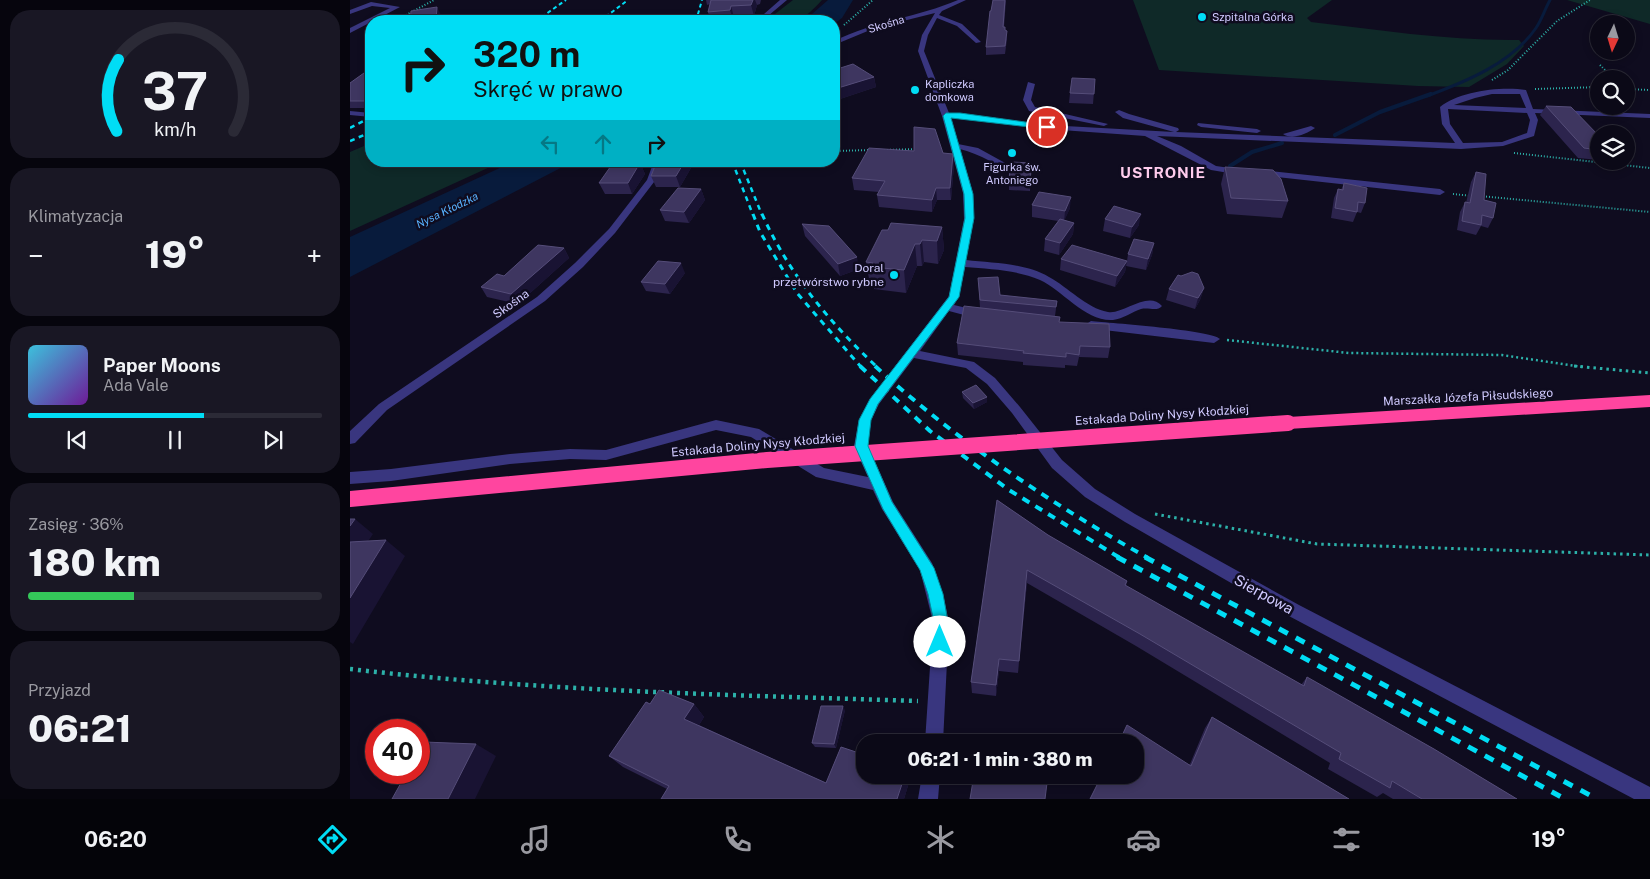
<!DOCTYPE html>
<html lang="pl">
<meta charset="utf-8">
<style>
body{margin:0;font-family:"Public Sans",sans-serif;background:#191724;color:#f1f3f6;height:100vh;display:flex;flex-direction:column;font-size:19px;white-space:nowrap}
*{box-sizing:border-box;margin:0}
p{font-size:16px;color:#9a9aa1}
.icon{flex:none;width:28px;height:28px;fill:none;stroke:currentColor;stroke-width:2;stroke-linecap:round;stroke-linejoin:round}
.map{position:relative;flex:1;overflow:hidden}
.sheet{display:flex;flex-direction:column;gap:10px;padding:10px;background:#06050d;width:350px}
.sheet>*{flex:none}
.top-card{position:absolute;left:15px;top:15px;width:475px;height:152px;border-radius:20px;box-shadow:0 2px 8px #0003,0 0 0 1px #2b2a36;background:#00ddf5;color:#111;overflow:hidden}
.needle{width:32px;rotate:184deg}
.buttons{position:absolute;left:1240px;top:15px;display:grid;gap:10px}
.buttons a{display:grid;place-items:center;width:45px;height:45px;border-radius:50%;background:#0b0917;box-shadow:0 2px 8px #0003,0 0 0 1px #2b2a36;font-size:25px}
.speed{position:absolute;left:15px;top:719px;display:flex;gap:10px;font-size:25px;font-weight:700;text-align:center}
.speed>*{display:grid;place-content:center;width:65px;height:65px;border-radius:50%;background:#0b0917;box-shadow:0 2px 8px #0003,0 0 0 1px #2b2a36;line-height:1}
.speed .limit{border:8px solid #d22;background:#fff;color:#111}
.pin{position:absolute;display:grid;place-items:center;width:42px;height:42px;color:#fff;margin:-21px;border:2px solid #fff;border-radius:50%;box-shadow:0 1px 5px #0007}
.me{position:absolute;width:55px;margin:-28px;rotate:0deg;stroke-linejoin:round;filter:drop-shadow(0 0 4px #0008)}
.turn{display:flex;align-items:center;gap:18px;height:105px;padding:0 25px;font-size:22px}
.turn .icon{width:65px;height:65px;stroke-width:2.5}
.turn b{display:block;font-size:35px;line-height:42px}
.lanes{display:flex;align-items:center;height:48px;padding:0 25px;background:#0003;justify-content:center;gap:25px;direction:ltr}
.lanes .off{opacity:.35}
.big{font-size:38px;font-weight:800;line-height:1.1}
.sheet .card{flex:1;display:flex;flex-direction:column;justify-content:center;gap:8px;min-width:0;padding:0 18px;border-radius:20px;background:#191724}
.sheet .dial{align-items:center;gap:0}
.dial svg{height:130px;overflow:visible;fill:none;stroke:#2b2a36;stroke-width:7;stroke-linecap:round;text-anchor:middle}
.dial text{fill:#f1f3f6;stroke:none}
.song{display:flex;align-items:center;gap:15px}
.cover{width:60px;height:60px;border-radius:8px;background:linear-gradient(135deg,hsl(190 70% 55%),hsl(280 70% 35%))}
.played{height:5px;border-radius:2px;background:linear-gradient(90deg,#00ddf5 60%,#2b2a36 60%)}
.keys{display:flex;justify-content:space-around;direction:ltr}
.heat{display:flex;justify-content:space-between;align-items:center;font-size:28px;direction:ltr}
.charge{height:8px;border-radius:4px;background:linear-gradient(90deg,#34c759 36%,#2b2a36 0)}
.trip{position:absolute;left:506px;top:734px;width:288px;height:50px;border-radius:20px;background:#0b0917;box-shadow:0 2px 8px #0003,0 0 0 1px #2b2a36;font-weight:800;line-height:50px;text-align:center}
.dock{display:flex;height:80px;justify-content:space-around;align-items:center;background:#040409;color:#9a9aa1}
.dock .icon{width:35px;height:35px}
.dock .current{color:#00ddf5}
.dock b{font-size:22px;color:#f1f3f6}
main{display:flex;flex:1;min-height:0}
.map>svg:first-child{display:block}
.green{fill:#0f2928}
.water{fill:#081b3c}
.lines{fill:none;stroke-linecap:round;stroke-linejoin:round}
.stream-far1{stroke:#081b3c;stroke-width:3}
.stream{stroke:#081b3c;stroke-width:4}
.path-far3{stroke:#2cb1a9;stroke-width:2;stroke-dasharray:1 2;stroke-linecap:butt}
.path-far2{stroke:#2cb1a9;stroke-width:2.5;stroke-dasharray:2 3;stroke-linecap:butt}
.path-far1{stroke:#2cb1a9;stroke-width:3;stroke-dasharray:2.5 4;stroke-linecap:butt}
.path{stroke:#2cb1a9;stroke-width:4.5;stroke-dasharray:3 5;stroke-linecap:butt}
.minor{fill:#39367f;fill-rule:evenodd}
.highway{fill:#ff459f;fill-rule:evenodd}
.rail-far4{stroke:#00ddf5;stroke-width:2;stroke-dasharray:4 3;stroke-linecap:butt}
.rail-far3{stroke:#00ddf5;stroke-width:2.5;stroke-dasharray:5 4.5;stroke-linecap:butt}
.rail-far2{stroke:#00ddf5;stroke-width:3;stroke-dasharray:6 5.5;stroke-linecap:butt}
.rail-far1{stroke:#00ddf5;stroke-width:4;stroke-dasharray:8 7;stroke-linecap:butt}
.rail{stroke:#00ddf5;stroke-width:5;stroke-dasharray:10 9;stroke-linecap:butt}
.highway-bridge{stroke:#ff459f;stroke-width:16}
.wall{fill:#2c244d}
.shaded-wall{fill:#191333}
.building{fill:#3e3660;stroke:#554d79}
.route{fill:#00ddf5;stroke:#00909f}
.poi-dot{fill:#00ddf5;stroke:#0f0c1f;stroke-width:2}
.labels{text-anchor:middle;dominant-baseline:central;stroke-width:5;stroke-linejoin:round;paint-order:stroke}
.far-poi-label{font-size:11px;fill:#d0caff;stroke:#0f0c1f;text-anchor:start}
.far-street-label{font-size:11px;fill:#d0caff;stroke:#0f0c1f}
.far-water-label{font-size:11px;font-style:italic;fill:#58b2ff;stroke:#0f0c1f}
.poi-label{font-size:12px;fill:#d0caff;stroke:#0f0c1f;text-anchor:end}
.street-label{font-size:12px;fill:#d0caff;stroke:#0f0c1f}
.far-district-label{font-size:15px;font-weight:bold;letter-spacing:1px;fill:#ffcced;stroke:#0f0c1f}
.near-street-label{font-size:15px;fill:#d0caff;stroke:#0f0c1f}
</style>
<main>
<section class="sheet">
<div class="card dial"><svg viewBox="0 0 100 80">
<path d="M14 69A42 42 0 1 1 86 69"/>
<path d="M14 69A42 42 0 0 1 15 25" stroke="#00ddf5"/>
<text x="50" y="56" font-size="32" font-weight="700">37</text>
<text x="50" y="72" font-size="11">km/h</text>
</svg></div>
<div class="card"><p>Klimatyzacja</p>
<div class="heat"><a>−</a><b class="big">19°</b><a>+</a></div>
</div>
<div class="card">
<div class="song"><i class="cover"></i><div><b>Paper Moons</b><p>Ada Vale</p></div></div>
<div class="played"></div>
<div class="keys"><svg class="icon" aria-label="previous" viewBox="0 0 24 24"><path d="M18 5L8 12l10 7zM5 5v14"/></svg><svg class="icon" aria-label="pause" viewBox="0 0 24 24"><path d="M8 5v14M16 5v14"/></svg><svg class="icon" aria-label="next" viewBox="0 0 24 24"><path d="M6 5l10 7-10 7zM19 5v14"/></svg></div>
</div>
<div class="card"><p>Zasięg · 36%</p><b class="big">180 km</b><div class="charge"></div></div>
<div class="card"><p>Przyjazd</p><b class="big">06:21</b></div>
</section>
<div class="map">
<svg width="1300" height="799" viewBox="0 0 1300 799">
<rect width="100%" height="100%" fill="#0f0c1f"/>
<path class="green" d="M443,0H472C450,24 447,21 416,21Z
M783,0H982L957,18L961,22C1030,30 1100,41 1169,40L1174,46L1157,64L1119,87L1068,86L809,70Z
M1217,0H1300V24Z
M21,143V161H153L0,231V152Z"/>
<path class="water" d="M478,0H503L492,18L484,24V21H454Z
M165,161H224L0,277V237Z"/>
<g class="lines">
<path class="stream-far1" d="M1077,96C1115,82 1162,63 1186,28C1192,19 1195,9 1200,0"/>
<path class="stream" d="M985,135L1030,112L1081,94
M880,166L902,152L932,143"/>
<path class="path-far3" d="M56,15L84,0
M494,25L523,0
M1250,65L1255,70L1258,79
M1142,80L1158,70L1207,21L1240,0
M1185,89L1249,87
M1276,89L1300,90
M534,150L568,149
M484,151L521,150
M1164,153L1300,168
M1103,194L1122,196
M1130,196L1300,212"/>
<path class="path-far2" d="M877,340L999,353L1152,355L1232,367"/>
<path class="path-far1" d="M1224,366L1300,373
M805,514L967,544L1300,555"/>
<path class="path" d="M0,669C189,691 378,695 568,701"/>
<path class="minor" d="M430,0H437L412,21H406Z
M608,0H616L592,11L589,15L612,24L631,42L626,43L607,26L587,18L578,35L574,51L599,113H610L697,125L824,132L773,118L765,112L769,110L779,114L828,128L829,130L826,132L1105,143L1092,124L1090,107C1109,91 1152,86 1176,90L1183,109L1300,114V118L1185,113L1188,120L1184,136L1153,146L1111,149L807,136L831,146L866,166L894,170L895,172L891,175L861,170L795,136L697,129L610,117L601,118L608,144L628,148L657,164L673,170L669,173C648,167 631,154 610,149L623,193L624,219L616,260C643,263 675,263 699,277C718,287 736,308 758,312C773,315 798,290 812,306C807,312 799,307 791,309C782,312 773,319 763,320C736,322 712,290 690,280C667,270 640,269 615,267L609,297L604,305L633,312L635,315L629,319L599,311L570,351L624,362L645,378L670,407L712,460L745,489L785,514L949,605L1300,787V799H1284L937,615L775,522L735,497L702,468L662,413L637,384L616,368L564,358L529,404L521,420L518,446L543,502L582,563L593,594L599,622L593,742H575L583,622L570,570L532,509L523,490L466,477L401,437L366,430L256,460L220,459L160,464L41,481L0,484V472L41,469L160,454L220,449L256,450L366,420L409,429L474,468L518,477L504,446L509,420L520,399L599,296L614,219L613,193L592,116L568,51L572,35L585,13L525,28L484,45V41C525,21 568,17 608,0ZM1142,94H1170L1176,108L1104,105L1125,98ZM1098,109L1177,113L1180,120L1177,133L1152,142L1113,143L1100,124Z
M21,2L50,7L0,33V28L40,8L22,6L0,14V10Z
M678,82L685,84L681,100L685,107L758,124L754,126L679,111L673,100Z
M0,111L21,113V117L0,115Z
M848,123L907,129L911,131L907,133L851,127L847,125Z
M961,126L965,128C957,134 942,140 933,134Z
M304,161H312L304,182L265,233L233,267L195,301L37,410L5,443L0,444V431L29,404L187,297L225,263L259,229L297,180Z
M911,170L1090,189L1095,192L1090,195L908,175L907,173Z
M741,321C760,323 862,330 870,339L864,343L737,328L735,325Z
M572,775H590L588,799H568Z"/>
<path class="highway" d="M1300,395V407L938,429L933,427L930,423L933,419L938,417Z"/>
<path class="rail-far4" d="M186,21L216,0
M250,21L278,0
M346,21L352,0"/>
<path class="rail-far3" d="M0,128L21,117
M0,141L21,132
M382,161L403,215
M390,161L412,215"/>
<path class="rail-far2" d="M403,214L410,232L447,293L511,367
M412,214C439,274 479,322 527,367"/>
<path class="rail-far1" d="M510,366L580,431L659,490L770,558
M525,366C607,441 700,503 798,558"/>
<path class="rail" d="M767,557L1215,799
M795,557L1247,799"/>
<path class="highway-bridge" d="M0,499L417,460L938,423"/>
</g>
<path class="wall" d="M356,0H411L410,4L407,5L404,16L384,17L383,21H360L358,12L360,4L357,5Z
M656,0L654,27L657,39L655,54L636,55V47L641,11Z
M21,68V108H0V83Z
M484,70L524,77L526,87L490,99L484,95Z
M745,79L743,104L719,103L720,93Z
M1196,106L1249,136V160L1228,158L1190,115Z
M593,153L603,154L604,165L601,200H587L582,212L529,207L527,195L529,192L504,190L502,178Z
M345,161L330,187H306L301,176Z
M290,163L295,174L282,194H255L249,183Z
M875,167L938,201L932,218L877,214L871,184Z
M1126,172L1134,200L1143,218L1138,228L1131,226L1126,235L1107,230L1110,212L1115,202L1116,203L1121,182Z
M681,174L680,191L659,190V179Z
M994,183L1015,203L1011,213L1007,212L1003,222L981,218L984,198L988,189L991,190Z
M351,189L355,200L339,223L315,221L310,210Z
M682,205L720,208L714,220L724,223L723,234L709,255L694,251L695,239L708,221L682,217Z
M755,219L789,225L780,238L753,231Z
M452,224L509,269L490,276L455,236Z
M592,227L594,250L588,264L574,262L572,266H567L556,293L524,289V285L520,284L516,262L538,230Z
M804,243L802,255L796,270L776,266L775,272L765,287L710,270L711,259L777,261L778,254Z
M214,248L219,258L168,304L137,297L131,287Z
M335,273L320,294L296,291L291,282Z
M628,278L650,295L707,301L705,316L709,322L760,347L758,358L729,357L727,366L715,365V368L673,365V362L608,355L607,343L630,308Z
M854,288L850,300L845,309L816,300L819,289Z
M612,392L637,402L624,409L613,398Z
M647,500L698,535L777,581L776,586L951,685L957,677L1167,799H1043L1033,793L1027,797L978,769L980,763L786,646L677,583L668,673L649,671L646,696L622,693L621,682Z
M309,690L344,704L354,717L349,725L476,783L491,747L515,755V775H559L560,779L554,799H311L317,789L273,767L259,756L296,702L300,704Z
M495,710L486,748L465,747L462,743Z
M862,717L999,799H740L840,764L855,728Z"/>
<path class="shaded-wall" d="M403,0H405L407,5L404,16L401,5Z
M381,6L384,17L383,21L380,10Z
M87,7L91,15L90,21H86Z
M524,77L526,87L490,99L488,88Z
M603,154L604,165L601,200L600,188Z
M335,161H345L330,187L326,176Z
M290,163L295,174L282,194L278,183Z
M586,188L587,200L582,212V200Z
M351,189L355,200L339,223L334,212Z
M721,197L720,208L714,222L715,211Z
M791,214L789,225L780,238L782,227Z
M724,223L723,234L709,255L710,243Z
M592,227L594,250L588,264L587,241Z
M572,240L574,262L572,266L570,244Z
M804,243L802,255L796,270L798,259Z
M565,244L567,266L556,293L554,270Z
M214,248L219,258L168,304L161,294Z
M507,257L509,269L490,276L488,264Z
M777,261L775,272L765,287L767,276Z
M331,263L335,273L320,294L315,284Z
M854,288L850,300L845,309L848,298Z
M637,397V402L624,409L623,403Z
M5,519L23,534L4,562L0,559V526Z
M36,540L55,556L3,644L0,642V598Z
M677,570V583L668,673L669,661Z
M649,659V671L646,696V685Z
M344,704L354,717L345,731L334,719Z
M493,706L495,710L486,748L484,744Z
M126,744L146,756L125,799H98Z
M555,775H559L560,779L554,799H547Z"/>
<path class="building" d="M361,0H403L401,5L381,6L380,10L358,12Z
M643,0H655L653,27H655V30L657,31L655,46L636,47L640,11H641Z
M87,7L86,21H60L61,11Z
M503,64L524,77L488,88L484,86V70Z
M21,68V99L19,101H0V83Z
M722,78L745,79L744,94L720,93Z
M1196,106L1221,107L1249,136V150L1234,148Z
M564,127L585,129L593,153L603,154L600,188H586L582,200L527,195L535,181L502,178L519,148L564,151Z
M307,161H335L326,176H301Z
M661,162L682,163L680,180L659,179Z
M263,163H290L278,183H249Z
M875,167L923,170L931,179L938,201L881,198Z
M1126,172L1136,174L1134,200L1146,203L1143,218L1132,215L1131,225L1112,221L1115,202L1120,203Z
M994,183L1017,188L1015,203L1008,202L1007,212L985,208L988,189L993,190Z
M328,188L351,189L334,212L310,210Z
M689,192L721,197L715,211L682,205Z
M764,206L791,214L782,227L755,219Z
M710,219L724,223L710,243L695,239Z
M541,223L592,227L587,241L572,240L570,244H565L554,270L521,267L523,263L516,262L532,230H538Z
M452,224L479,226L507,257L488,264Z
M784,239L804,243L798,259L778,254Z
M188,245L214,248L161,294L131,287L147,274L154,276Z
M722,245L777,261L767,276L711,259Z
M308,261L331,263L315,284L291,282Z
M842,272L848,274L854,288L848,298L819,289L828,275L831,276Z
M648,277L650,295L707,301L706,307L630,300L628,278Z
M614,306L710,317L709,322L759,324L760,347L730,346L729,355L716,353V357L673,353L674,351L607,343Z
M626,385L637,397L623,403L612,392Z
M647,500L698,535L777,581L775,585L954,686L957,677L1084,749L1167,799H1072L1042,781L1040,788L989,759L991,753L790,634L677,570L669,661L649,659L646,685L621,682Z
M0,519H5L0,526Z
M36,540L0,598V542Z
M309,690L344,704L334,719L476,783L491,747L515,755V775H555L547,799H311L319,786L259,756L296,702L300,704Z
M471,706H493L484,744L462,743Z
M862,717L999,799H740L752,775H785V742H769L777,725L841,766Z
M74,742L126,744L98,799H42L57,772H69V752Z
M624,775H698L695,799H620Z"/>
<path class="route" d="M596,113H610L697,125L700,127L697,129L601,118L623,194L624,218L609,297L528,404L521,420L518,446L542,502L584,568L593,594L598,622L597,642L595,647L590,649L585,647L582,642L584,622L578,594L570,570L533,509L505,446L509,420L520,399L599,297L615,218L614,194L593,116Z"/>
<g class="poi-dot">
<circle cx="852" cy="17" r="5"/>
<circle cx="565" cy="90" r="5"/>
<circle cx="662" cy="153" r="5"/>
<circle cx="544" cy="275" r="5"/>
</g>
<g class="labels">
<g class="far-poi-label">
<text x="862" y="17">Szpitalna Górka</text>
<text x="575" y="84">Kapliczka<tspan x="575" dy="13">domkowa</tspan></text>
<text x="662" y="167" text-anchor="middle">Figurka św.<tspan x="662" dy="13">Antoniego</tspan></text>
</g>
<g class="far-street-label">
<text transform="translate(536 24) rotate(-17)">Skośna</text>
</g>
<g class="far-water-label">
<text transform="translate(97 210) rotate(-26)">Nysa Kłodzka</text>
</g>
<g class="poi-label">
<text x="534" y="268">Doral<tspan x="534" dy="14">przetwórstwo rybne</tspan></text>
</g>
<g class="street-label">
<text transform="translate(161 304) rotate(-35)">Skośna</text>
<text transform="translate(1118 397) rotate(-3)">Marszałka Józefa Piłsudskiego</text>
<text transform="translate(812 415) rotate(-4)">Estakada Doliny Nysy Kłodzkiej</text>
<text transform="translate(408 445) rotate(-5)">Estakada Doliny Nysy Kłodzkiej</text>
</g>
<g class="far-district-label">
<text x="813" y="172">USTRONIE</text>
</g>
<g class="near-street-label">
<text transform="translate(914 594) rotate(29)">Sierpowa</text>
</g>
</g>
</svg>
<div class="buttons">
<a><svg class="needle" viewBox="-14 -14 28 28"><path d="M0-13l5 13h-10z" fill="#e53935"/><path d="M0 13l5-13h-10z" fill="#9a9aa1"/></svg></a>
<a><svg class="icon" aria-label="search" viewBox="0 0 24 24"><circle cx="10" cy="10" r="6"/><path d="M15 15l6 6"/></svg></a>
<a><svg class="icon" aria-label="layers" viewBox="0 0 24 24"><path d="M12 4l9 5-9 5-9-5zM3 14l9 5 9-5"/></svg></a>
</div>
<div class="speed"><div class="limit">40</div></div>
<div class="pin" style="left:697px;top:127px;background:#d93025"><svg class="icon" aria-label="arrive" viewBox="0 0 24 24"><path d="M6 21V4h12l-3 4 3 4H6"/></svg></div>
<svg class="me" style="left:590px;top:642px" viewBox="-20 -20 40 40"><circle r="19" fill="#fff"/><path d="M0-13L10 11 0 6-10 11z" fill="#00ddf5"/></svg>
<div class="trip">06:21 · 1 min · 380 m</div>
<div class="top-card">
<div class="turn"><svg class="icon" aria-label="right" viewBox="0 0 24 24"><path d="M7 20v-9h11M14 6l5 5-5 5"/></svg><div><b>320 m</b>Skręć w prawo</div></div>
<div class="lanes"><svg class="icon off" aria-label="left" viewBox="0 0 24 24"><path d="M17 20v-9H6M10 6l-5 5 5 5"/></svg><svg class="icon off" aria-label="ahead" viewBox="0 0 24 24"><path d="M12 20V5M6 11l6-6 6 6"/></svg><svg class="icon" aria-label="right" viewBox="0 0 24 24"><path d="M7 20v-9h11M14 6l5 5-5 5"/></svg></div>
</div>
</div>
</main>
<nav class="dock">
<b>06:20</b>
<svg class="icon current" aria-label="directions" viewBox="0 0 24 24"><path d="M12 3l9 9-9 9-9-9zM9 14v-3h6M13 9l2 2-2 2"/></svg>
<svg class="icon" aria-label="music" viewBox="0 0 24 24"><path d="M9 18V5l10-2v13"/><circle cx="6" cy="18" r="3"/><circle cx="16" cy="16" r="3"/></svg>
<svg class="icon" aria-label="phone" viewBox="0 0 24 24"><path d="M5 4h4l2 5-3 2q2 4 5 5l2-3 5 2v4C11 20 4 13 5 4z"/></svg>
<svg class="icon" aria-label="climate" viewBox="0 0 24 24"><path d="M12 3v18M4 7l16 10M4 17L20 7"/></svg>
<svg class="icon" aria-label="car" viewBox="0 0 24 24"><path d="M5 17H2v-5l4-1 3-4h7l3 4 3 1v5h-3M9 17h6M6 11h13"/><circle cx="7" cy="17" r="2"/><circle cx="17" cy="17" r="2"/></svg>
<svg class="icon" aria-label="filters" viewBox="0 0 24 24"><path d="M4 7h16M4 17h16"/><circle cx="9" cy="7" r="2"/><circle cx="15" cy="17" r="2"/></svg>
<b>19°</b>
</nav>
